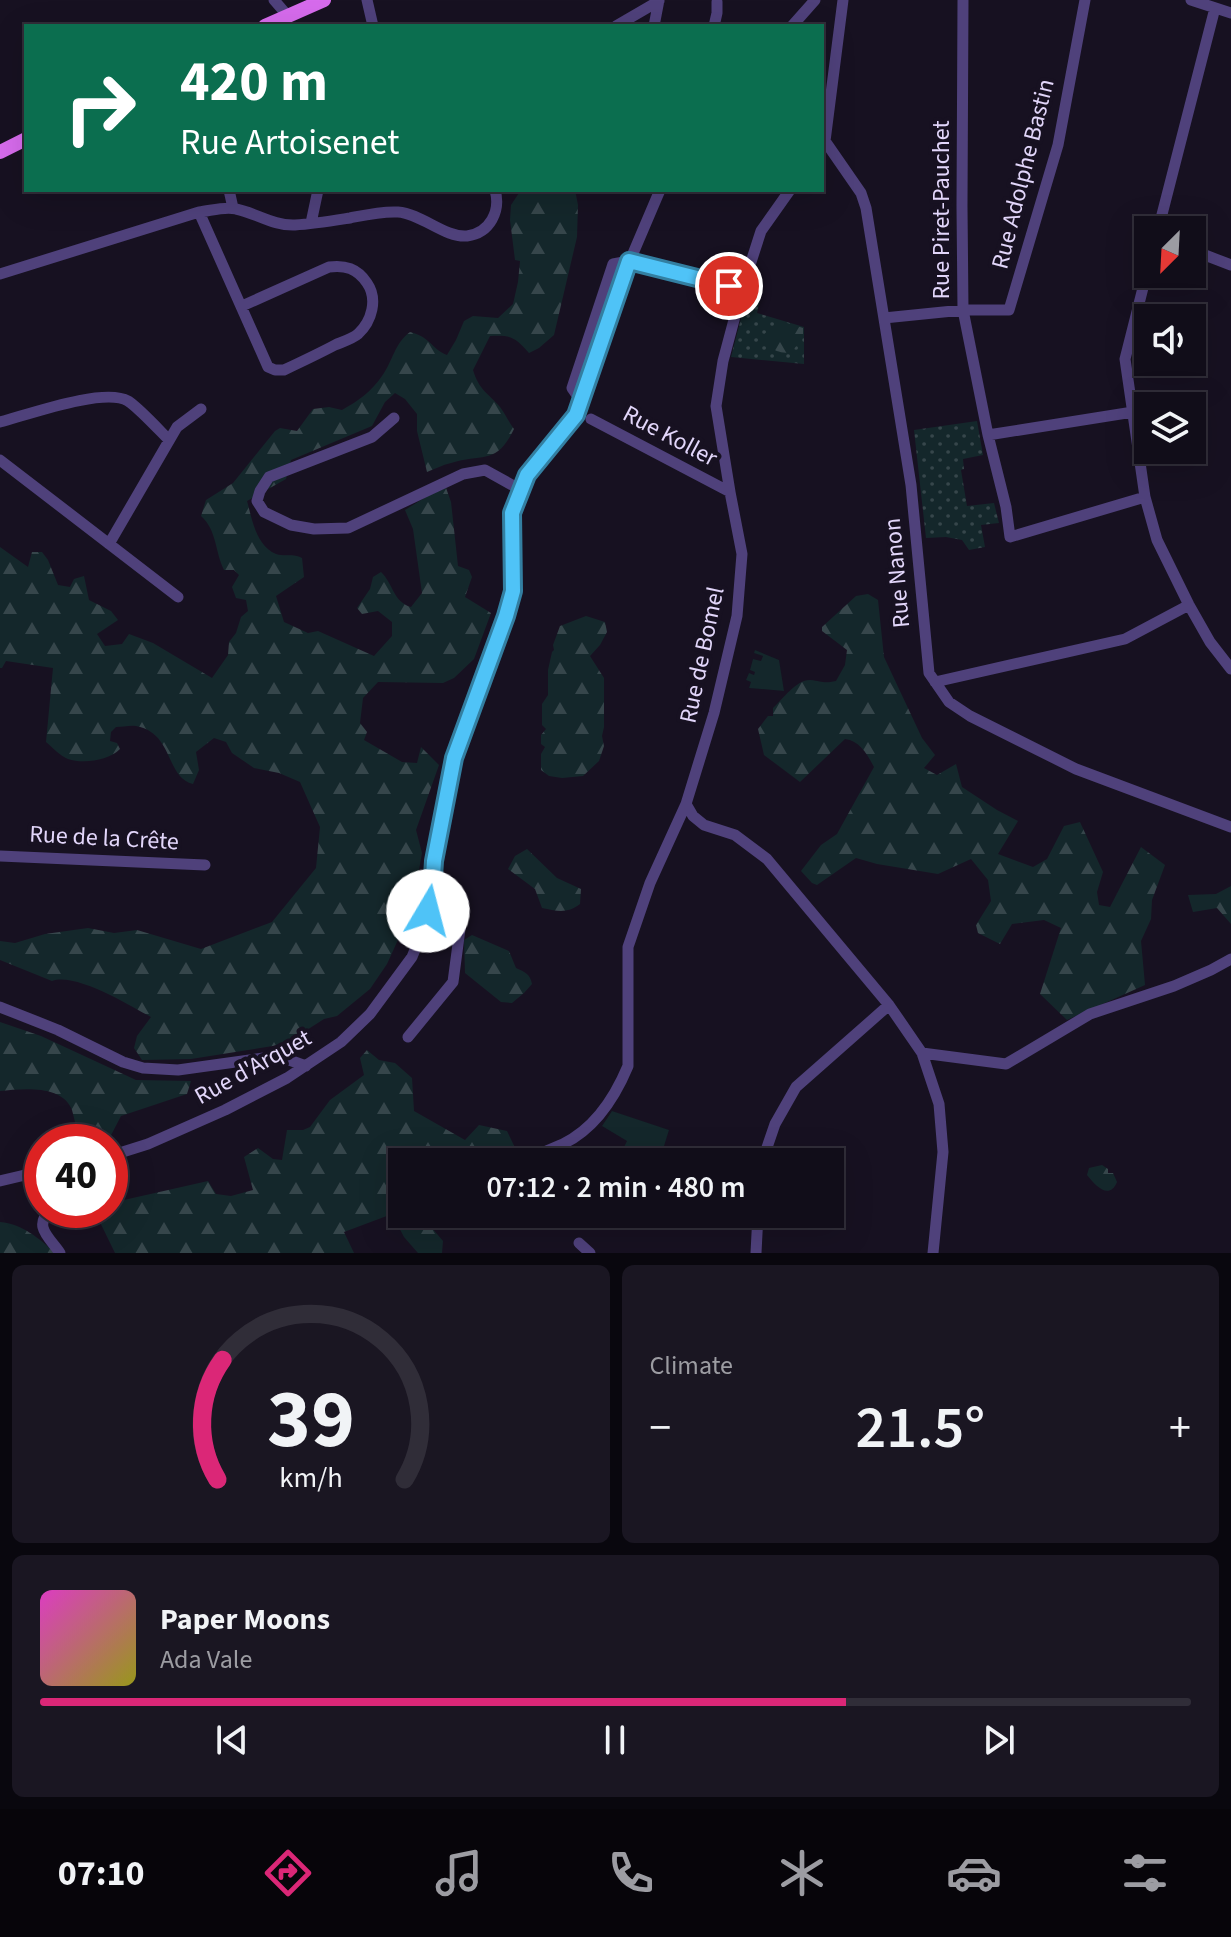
<!DOCTYPE html>
<meta charset="utf-8">
<style>
body{margin:0;font-family:"Source Sans 3",sans-serif;background:#1a1622;color:#f1f3f6;height:100vh;display:flex;flex-direction:column;font-size:30px;white-space:nowrap}
*{box-sizing:border-box;margin:0}
p{font-size:26px;color:#9c9ca2}
.icon{flex:none;width:44px;height:44px;fill:none;stroke:currentColor;stroke-width:2;stroke-linecap:round;stroke-linejoin:round}
.map{position:relative;height:1253px;overflow:hidden}
.sheet{display:flex;flex-direction:column;gap:12px;padding:12px;background:#09070e;flex:1}
.sheet>*{flex:none}
.banner{position:absolute;left:24px;top:24px;width:800px;height:168px;border-radius:0px;box-shadow:0 8px 32px #0002,0 0 0 2px #302d38;background:#0b6e4f;color:#fff;overflow:hidden}
.needle{width:52px;rotate:204deg}
.tools{position:absolute;left:1134px;top:216px;display:grid;gap:16px}
.tools a{display:grid;place-items:center;width:72px;height:72px;border-radius:0px;background:#110d19;box-shadow:0 8px 32px #0002,0 0 0 2px #302d38;font-size:40px}
.speed{position:absolute;left:24px;top:1124px;display:flex;gap:16px;font-size:40px;font-weight:700;text-align:center}
.speed>*{display:grid;place-content:center;width:104px;height:104px;border-radius:50%;background:#110d19;box-shadow:0 8px 32px #0002,0 0 0 2px #302d38;line-height:1}
.speed .limit{border:12px solid #d22;background:#fff;color:#111}
.pin{position:absolute;display:grid;place-items:center;width:68px;height:68px;color:#fff;margin:-34px;border:4px solid #fff;border-radius:50%;box-shadow:0 2px 8px #0007}
.me{position:absolute;width:88px;margin:-44px;rotate:8deg;stroke-linejoin:round;filter:drop-shadow(0 0 6px #0008)}
.turn{display:flex;align-items:center;gap:28px;height:168px;padding:0 24px;font-size:36px}
.turn .icon{width:104px;height:104px;stroke-width:2.5}
.turn b{display:block;font-size:56px;line-height:68px}
.big{font-size:60px;font-weight:600;line-height:1.1}
.sheet .widget{flex:1;display:flex;flex-direction:column;justify-content:center;gap:12px;min-width:0;padding:0 28px;border-radius:12px;background:#1a1622}
.sheet .dial{align-items:center;gap:0}
.dial svg{height:208px;overflow:visible;fill:none;stroke:#302d38;stroke-width:7;stroke-linecap:round;text-anchor:middle}
.dial text{fill:#f1f3f6;stroke:none}
.song{display:flex;align-items:center;gap:24px}
.cover{width:96px;height:96px;border-radius:12px;background:linear-gradient(135deg,hsl(310 70% 55%),hsl(60 70% 35%))}
.played{height:8px;border-radius:4px;background:linear-gradient(90deg,#db2777 70%,#302d38 70%)}
.keys{display:flex;justify-content:space-around;direction:ltr}
.heat{display:flex;justify-content:space-between;align-items:center;font-size:44px;direction:ltr}
.sheet .tiles{flex:1;display:grid;gap:12px;grid-template-columns:1fr 1fr}
.widget:last-child{grid-column:span 2}
.trip{position:absolute;left:388px;top:1148px;width:456px;height:80px;border-radius:0px;background:#110d19;box-shadow:0 8px 32px #0002,0 0 0 2px #302d38;font-weight:600;line-height:80px;text-align:center}
.menu{display:flex;height:128px;justify-content:space-around;align-items:center;background:#07050a;color:#9c9ca2}
.menu .icon{width:56px;height:56px}
.menu .on{color:#db2777}
.menu b{font-size:36px;color:#f1f3f6}
.map>svg:first-child{display:block}
.grass{fill:url(#grass-dots)}
.forest{fill:url(#forest-firs)}
.garden{fill:#14272b}
.lines{fill:none;stroke-linecap:round;stroke-linejoin:round}
.minor{stroke:#4f417b;stroke-width:11}
.major{stroke:#d66bec;stroke-width:14}
.route-casing{stroke:#337fa1;stroke-width:20}
.route{stroke:#4fc3f7;stroke-width:14}
.labels{text-anchor:middle;dominant-baseline:central;stroke-width:8;stroke-linejoin:round;paint-order:stroke}
.street-label{font-size:24px;fill:#e2d6fa;stroke:#171121}
</style>
<div class="map">
<svg width="1231" height="1253" viewBox="0 0 1231 1253">
<defs>
<pattern id="grass-dots" width="8" height="8" patternUnits="userSpaceOnUse" patternTransform="scale(2)"><rect width="8" height="8" fill="#14272b"/><path d="M2 2h.1M6 6h.1" fill="none" stroke="#36464b" stroke-width="1.8" stroke-linecap="round"/></pattern>
<pattern id="forest-firs" width="22" height="20" patternUnits="userSpaceOnUse" patternTransform="scale(2)"><rect width="22" height="20" fill="#14272b"/><path d="M5 1l3.5 6h-7zM16 11l3.5 6h-7z" fill="#36464b"/></pattern>
</defs>
<rect width="100%" height="100%" fill="#171121"/>
<path class="grass" d="M746,299L760,300L757,313L804,327V364L731,357Z
M977,421L983,455L963,459L964,469L961,470L967,506L994,503L999,523L981,525L985,547L969,550L962,540L946,537L926,538L914,430Z"/>
<path class="forest" d="M521,190H575L578,205L577,237L554,335L539,348L529,353C515,337 511,335 490,336L473,370C479,390 487,392 500,407C505,414 509,422 514,429C496,466 483,453 451,463C442,465 435,469 427,472L417,431V414L405,399L395,393L385,402L372,426L291,460L286,479L247,501C252,519 256,546 276,554C285,557 293,553 302,558L304,577L276,596L284,622L308,633L318,631L374,656L392,636V622L378,611L362,614L357,608L370,589L373,577L381,572C393,583 393,602 411,607L422,593L413,529L405,510L445,485L451,502L458,566L469,570L472,577L465,597L491,613L474,659L454,678L443,683L378,682L363,698L360,723L367,732L364,740L402,762L417,763L421,747L439,765L416,830L422,853L412,909L387,964L370,989L337,1016L324,1019L285,1044L191,1059L142,1060L134,1048L137,1036L151,1017C129,1005 75,972 52,981L0,960V941L15,943L45,934L88,928L114,933L137,930L201,949L272,922L316,868L320,827L300,782L279,773L254,768L232,753L226,742L214,738L196,752L199,770L193,784C165,777 174,733 136,726C130,725 122,727 116,727L111,732L110,741L117,743L120,749C108,761 83,764 68,759C60,756 52,747 46,742L53,668L6,661L2,668H0V547L28,567L32,552H42L48,560L58,585L70,587L74,579L84,576L89,600L111,611L118,620L97,634L105,646L122,644L129,634L153,643L212,678L228,655L229,642L236,633L241,617L248,611L246,600L236,598L232,587L239,575L234,570H224C215,552 217,530 201,516L206,500L233,483L275,431L280,428L297,431L313,409L329,407L342,410C358,401 371,392 382,376C393,361 394,344 410,332C431,337 430,348 447,355L456,340L464,321L473,316L498,318L513,304L518,282L520,261L515,260L510,220L511,205Z
M784,322L803,328V337L791,353C777,353 766,349 764,334Z
M868,594L878,600L884,657L922,738L935,755L924,768L937,775L956,764L962,787L997,810L1018,821L998,854L1033,867L1047,859L1064,826L1080,822L1103,872L1097,892L1099,905L1110,907L1141,847L1165,865L1152,900L1151,919L1141,941L1145,985L1067,1020L1040,994L1061,928L1044,920L1012,924L1000,944L978,933L976,925L991,901L988,880L971,859L938,874L877,864L856,858L817,885L812,883L801,871L821,845L837,834L874,767C867,754 860,741 845,739L800,782L764,755L758,729L768,716H773V708C783,699 796,680 810,680C822,681 823,684 836,681L845,665L847,650L822,631V627L856,596Z
M586,616L605,622L607,632L600,645L590,656L604,678V727L602,736L604,746L599,761L583,776L562,778L549,776L541,770V754L545,747L541,744V735L546,729L542,725V704L548,695V670L552,652L554,650L553,645L560,626Z
M527,849L557,878L581,889L580,904C567,914 557,911 542,908L535,889L508,869L515,856Z
M1231,886V924L1217,908L1193,912L1188,895L1216,894Z
M472,935L509,951L516,968C525,972 530,974 532,984L524,993L512,1003L501,1002L465,973L464,940Z
M0,1022L41,1036L136,1080L191,1081L187,1094L121,1116L108,1141L81,1142C77,1132 75,1121 72,1110C62,1084 22,1089 0,1091Z
M367,1050L379,1060L395,1063L412,1078L414,1111L465,1140L479,1125L507,1131L516,1150L503,1162H402V1214H420L443,1241L442,1253H418L404,1237L392,1214L344,1232L354,1253H115L96,1214L102,1210H110V1205L115,1202L208,1181L216,1194L231,1196L253,1190L244,1157L258,1148L273,1159L282,1160L287,1130H303L310,1127L330,1100L364,1075L360,1058Z
M1102,1165L1108,1169V1173H1113L1117,1182C1109,1201 1095,1185 1087,1175L1089,1168Z
M0,1222C22,1224 39,1238 55,1253H0Z"/>
<path class="garden" d="M755,650L779,660L784,691L749,688L751,682L746,680L749,673L754,675L755,672L750,670L753,659L761,661L763,656L754,653Z
M612,1111L669,1130L659,1162H644L622,1151L627,1141L602,1126Z"/>
<g class="lines">
<path class="minor" d="M274,0L287,15
M367,0L373,26
M963,0L962,206L963,310L988,435L1006,507L1010,537L1145,497
M1191,0L1231,13
M616,26L659,1
M654,26L659,0
M714,26L717,13V2
M792,26L815,0
M825,141L861,193L866,208L911,485L929,673L949,702L970,716L1076,769L1231,827
M822,145L825,141L843,0
M229,190L233,208
M790,190L761,231L742,290L723,361L716,406L730,492L742,554L737,616L714,713L686,804L693,816L704,825L735,835L767,859L889,1005L922,1053L939,1104L943,1152L933,1253
M199,212L268,367L275,370H284C301,362 318,354 335,345C342,342 352,339 358,334C372,321 378,299 367,283C357,268 345,265 329,267L242,306
M311,223L318,190
M1158,230L1215,8
M1192,250L1231,265
M1148,268L1125,359L1145,497L1157,540L1189,605L1210,642L1231,669
M0,274L199,212C210,211 225,206 236,209C256,213 273,226 295,225C313,224 331,221 350,218C365,215 382,211 398,212C422,214 445,238 467,236C490,233 501,211 495,190
M884,318L963,310H1009L1058,145L1085,0
M581,401L572,388L613,264L629,261L742,290
M394,418L372,437L269,477L260,491L257,501L264,512L291,525L314,529L348,528L463,474L485,470L521,490
M591,419L730,492
M0,422C27,415 104,387 128,401C139,408 159,430 169,440
M988,435L1133,412
M0,460L178,597
M109,544L177,427L201,409
M935,682L1125,639L1189,605
M0,856L205,865
M0,1007L58,1030L123,1062L143,1068L178,1070L278,1056L306,1066
M408,1037L453,982L460,929L457,901
M922,1053L1006,1064L1090,1014L1174,986L1211,970L1231,959
M110,1156L148,1144L225,1110L287,1078L341,1042L370,1014L412,957L423,930L432,893L434,861L454,758L506,616L513,591L512,513L527,475L576,415L620,284L660,190
M529,1162C539,1152 550,1150 563,1144C594,1129 615,1097 628,1066V947L650,883L686,804
M762,1162L775,1124L796,1087L889,1005
M0,1181L42,1171
M51,1210C32,1226 50,1238 60,1253
M579,1243L590,1253
M756,1253L758,1214"/>
<path class="major" d="M265,26L324,0
M0,152L26,139"/>
</g>
<g class="lines">
<defs>
<path id="route" d="M428,911L432,893L434,861L454,758L506,616L513,591L512,513L527,475L576,415L629,261L729,286"/>
</defs>
<use href="#route" class="route-casing"/>
<use href="#route" class="route"/>
</g>
<g class="labels">
<g class="street-label">
<text transform="translate(1023 174) rotate(-76)">Rue Adolphe Bastin</text>
<text transform="translate(941 210) rotate(-90)">Rue Piret-Pauchet</text>
<text transform="translate(670 436) rotate(28)">Rue Koller</text>
<text transform="translate(897 573) rotate(-95)">Rue Nanon</text>
<text transform="translate(702 655) rotate(-78)">Rue de Bomel</text>
<text transform="translate(104 838) rotate(3)">Rue de la Crête</text>
<text transform="translate(253 1067) rotate(-29)">Rue d'Arquet</text>
</g>
</g>
</svg>
<div class="tools">
<a><svg class="needle" viewBox="-14 -14 28 28"><path d="M0-13l5 13h-10z" fill="#e53935"/><path d="M0 13l5-13h-10z" fill="#9c9ca2"/></svg></a>
<a><svg class="icon" aria-label="sound" viewBox="0 0 24 24"><path d="M4 9h4l5-4v14l-5-4H4zM17 9q2 3 0 6"/></svg></a>
<a><svg class="icon" aria-label="layers" viewBox="0 0 24 24"><path d="M12 4l9 5-9 5-9-5zM3 14l9 5 9-5"/></svg></a>
</div>
<div class="speed"><div class="limit">40</div></div>
<div class="pin" style="left:729px;top:286px;background:#d93025"><svg class="icon" aria-label="arrive" viewBox="0 0 24 24"><path d="M6 21V4h12l-3 4 3 4H6"/></svg></div>
<svg class="me" style="left:428px;top:911px" viewBox="-20 -20 40 40"><circle r="19" fill="#fff"/><path d="M0-13L10 11 0 6-10 11z" fill="#4fc3f7"/></svg>
<div class="trip">07:12 · 2 min · 480 m</div>
<div class="banner">
<div class="turn"><svg class="icon" aria-label="right" viewBox="0 0 24 24"><path d="M7 20v-9h11M14 6l5 5-5 5"/></svg><div><b>420 m</b>Rue Artoisenet</div></div>
</div>
</div>
<section class="sheet">
<div class="tiles">
<div class="widget dial"><svg viewBox="0 0 100 80">
<path d="M14 69A42 42 0 1 1 86 69"/>
<path d="M14 69A42 42 0 0 1 16 23" stroke="#db2777"/>
<text x="50" y="56" font-size="32" font-weight="700">39</text>
<text x="50" y="72" font-size="11">km/h</text>
</svg></div>
<div class="widget"><p>Climate</p>
<div class="heat"><a>−</a><b class="big">21.5°</b><a>+</a></div>
</div>
<div class="widget">
<div class="song"><i class="cover"></i><div><b>Paper Moons</b><p>Ada Vale</p></div></div>
<div class="played"></div>
<div class="keys"><svg class="icon" aria-label="previous" viewBox="0 0 24 24"><path d="M18 5L8 12l10 7zM5 5v14"/></svg><svg class="icon" aria-label="pause" viewBox="0 0 24 24"><path d="M8 5v14M16 5v14"/></svg><svg class="icon" aria-label="next" viewBox="0 0 24 24"><path d="M6 5l10 7-10 7zM19 5v14"/></svg></div>
</div>
</div>
</section>
<nav class="menu">
<b>07:10</b>
<svg class="icon on" aria-label="directions" viewBox="0 0 24 24"><path d="M12 3l9 9-9 9-9-9zM9 14v-3h6M13 9l2 2-2 2"/></svg>
<svg class="icon" aria-label="music" viewBox="0 0 24 24"><path d="M9 18V5l10-2v13"/><circle cx="6" cy="18" r="3"/><circle cx="16" cy="16" r="3"/></svg>
<svg class="icon" aria-label="phone" viewBox="0 0 24 24"><path d="M5 4h4l2 5-3 2q2 4 5 5l2-3 5 2v4C11 20 4 13 5 4z"/></svg>
<svg class="icon" aria-label="climate" viewBox="0 0 24 24"><path d="M12 3v18M4 7l16 10M4 17L20 7"/></svg>
<svg class="icon" aria-label="car" viewBox="0 0 24 24"><path d="M5 17H2v-5l4-1 3-4h7l3 4 3 1v5h-3M9 17h6M6 11h13"/><circle cx="7" cy="17" r="2"/><circle cx="17" cy="17" r="2"/></svg>
<svg class="icon" aria-label="filters" viewBox="0 0 24 24"><path d="M4 7h16M4 17h16"/><circle cx="9" cy="7" r="2"/><circle cx="15" cy="17" r="2"/></svg>
</nav>
